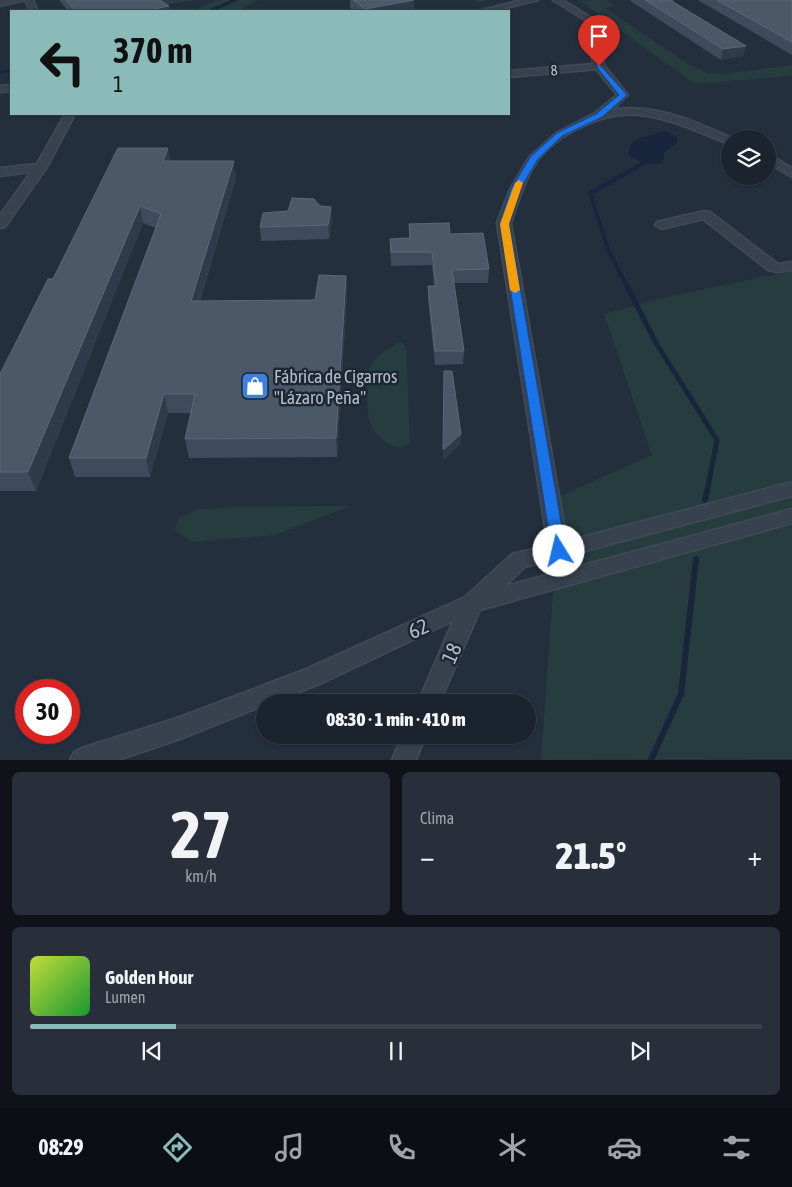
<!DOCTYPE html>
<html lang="es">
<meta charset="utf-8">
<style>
body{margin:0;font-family:"Asap Condensed",sans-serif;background:#282f3a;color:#f1f3f6;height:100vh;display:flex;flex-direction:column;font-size:19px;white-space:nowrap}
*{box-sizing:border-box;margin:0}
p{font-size:16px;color:#a0a4aa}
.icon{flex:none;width:28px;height:28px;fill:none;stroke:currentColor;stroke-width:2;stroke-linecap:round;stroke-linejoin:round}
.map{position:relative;height:760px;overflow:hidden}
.side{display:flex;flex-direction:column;gap:12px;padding:12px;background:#0f1319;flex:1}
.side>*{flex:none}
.banner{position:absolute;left:10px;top:10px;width:500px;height:105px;border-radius:0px;box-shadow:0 1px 4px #0004,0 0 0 1px #39404a;background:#8bbbb9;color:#111;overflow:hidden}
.controls{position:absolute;left:721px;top:130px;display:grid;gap:10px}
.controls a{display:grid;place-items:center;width:55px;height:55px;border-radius:50%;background:#1b232e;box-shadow:0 1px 4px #0004,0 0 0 1px #39404a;font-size:25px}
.speed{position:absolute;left:15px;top:679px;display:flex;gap:10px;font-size:25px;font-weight:700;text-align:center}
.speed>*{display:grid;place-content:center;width:65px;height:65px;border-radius:50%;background:#1b232e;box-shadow:0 1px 4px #0004,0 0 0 1px #39404a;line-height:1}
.speed .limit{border:8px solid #d22;background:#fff;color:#111}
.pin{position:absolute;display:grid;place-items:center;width:42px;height:42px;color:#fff;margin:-51px -21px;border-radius:50% 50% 50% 0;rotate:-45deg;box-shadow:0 0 5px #0007}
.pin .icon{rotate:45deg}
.me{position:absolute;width:55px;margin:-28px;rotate:351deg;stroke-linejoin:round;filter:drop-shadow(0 0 4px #0008)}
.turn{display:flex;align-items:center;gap:18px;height:105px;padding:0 20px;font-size:22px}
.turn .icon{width:65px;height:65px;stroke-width:2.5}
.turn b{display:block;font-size:35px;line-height:42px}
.big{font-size:38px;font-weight:800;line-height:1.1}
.side .card{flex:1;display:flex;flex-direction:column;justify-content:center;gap:8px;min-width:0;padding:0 18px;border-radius:8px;background:#282f3a}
.side .dial{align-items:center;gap:0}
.dial b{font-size:65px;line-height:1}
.song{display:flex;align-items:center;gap:15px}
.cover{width:60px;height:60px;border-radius:8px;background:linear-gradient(135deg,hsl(70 70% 55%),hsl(130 70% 35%))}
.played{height:5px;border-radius:2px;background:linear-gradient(90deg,#8bbbb9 20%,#39404a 20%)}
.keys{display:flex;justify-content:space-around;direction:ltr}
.heat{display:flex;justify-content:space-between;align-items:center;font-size:28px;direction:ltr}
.side .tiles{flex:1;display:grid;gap:12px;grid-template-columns:1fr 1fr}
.card:last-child{grid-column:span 2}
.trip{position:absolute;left:256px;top:694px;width:280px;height:50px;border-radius:25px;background:#1b232e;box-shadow:0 1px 4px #0004,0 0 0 1px #39404a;font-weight:800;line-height:50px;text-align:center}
.tabs{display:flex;height:80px;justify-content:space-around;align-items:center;background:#0b0e12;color:#a0a4aa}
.tabs .icon{width:35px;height:35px}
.tabs .active{color:#8bbbb9}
.tabs b{font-size:22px;color:#f1f3f6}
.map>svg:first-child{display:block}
.green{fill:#263c3f}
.water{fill:#17263c}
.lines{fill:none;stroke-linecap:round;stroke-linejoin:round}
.stream-far3{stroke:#17263c;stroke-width:3}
.stream-far2{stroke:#17263c;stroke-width:4}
.stream-far1{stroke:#17263c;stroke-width:5}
.stream{stroke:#17263c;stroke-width:6}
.minor-casing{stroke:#414a57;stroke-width:3}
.minor{fill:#38414e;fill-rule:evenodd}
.wall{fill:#3f4b5c}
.shaded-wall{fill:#2f3b4b}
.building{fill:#4b5868;stroke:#5c6777}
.route{fill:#1a73e8;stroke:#114b97}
.slow{fill:#f59e0b}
.labels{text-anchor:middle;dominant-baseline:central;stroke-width:5;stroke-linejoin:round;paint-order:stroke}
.far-street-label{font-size:15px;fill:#b4bcc9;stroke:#1d2633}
.poi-label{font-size:18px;fill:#b4bcc9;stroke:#1d2633;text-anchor:start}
.near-street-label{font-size:21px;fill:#b4bcc9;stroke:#1d2633}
</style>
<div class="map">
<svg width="792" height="760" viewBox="0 0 792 760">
<rect width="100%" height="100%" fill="#242f3e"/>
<path class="green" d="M216,0H259L238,11H193Z
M591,0H606L613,4L614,6L605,8L688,64L707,73L723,74L792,65V76L695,84L580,1Z
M792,271V759L541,760L560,496L652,455L604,314L662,298Z
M398,343H402L406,347L410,442C398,457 374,436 370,422C366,410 365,375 371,365C377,355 388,349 398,343Z
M351,506L275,535L192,542L175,530L178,519L198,509L232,507Z"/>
<path class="water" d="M665,131L677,137V143L664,153V160L659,164L644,163L628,156L631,144L640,138Z"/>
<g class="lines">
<path class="stream-far3" d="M209,11L235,0
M0,72L11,71"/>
<path class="stream-far2" d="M626,285L608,249L590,193L644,163"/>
<path class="stream-far1" d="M626,284L656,343L717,440L707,492"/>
<path class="stream" d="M705,500L707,491
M651,760L681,694L696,559"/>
<defs>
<path id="minor" d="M0,0H33L38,11H30L25,0L0,6Z
M522,0H538L493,11H478Z
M553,0H563L593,19L604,65L628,95L612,110C653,102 697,122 734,139H730V144L726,143C698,132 669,118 639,115C605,111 559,133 538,160C525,179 518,202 511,223L567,541L792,482V496L525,567L505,586L792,509V523L480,610L440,702H418L453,621L322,683L273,702H265V705L180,739L118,760H70L74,752L82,748L180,717L306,669L465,597L512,554L548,546L497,223L510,189L530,156L556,133L595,113L617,95L596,69L509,77V71L593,64L585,20Z
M11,85V91L0,92V86Z
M65,114H75L47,167L5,227L0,228V215L31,172L0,176V168L37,164Z
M768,154L792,168V177L768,163Z
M705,211L710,212L778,264L792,262V270L777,272L768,270L703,219L662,229L655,225L657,222Z
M402,735H426L416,760H392Z"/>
</defs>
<use href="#minor" class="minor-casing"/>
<use href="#minor" class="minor"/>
</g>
<path class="wall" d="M59,0H192L167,4L169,6L170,11H68Z
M350,0H414V10L410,11H355L350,8Z
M629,0H674L673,2L743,56L721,60Z
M698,0H792V55Z
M170,161L236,178L200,301L315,300L346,276L347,294L337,457L189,458L185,439L191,413H168L150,477H75L69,458L156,228L143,223L36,491H0V374L53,279Z
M320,206L332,220L329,239L261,241L260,227L288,211Z
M409,224L450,234L489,269L488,283H454L464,351L463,364L435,365L428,300V286H434L432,265L391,266L390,239H409Z"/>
<path class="shaded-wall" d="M152,0H192L153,7Z
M414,0V10L410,11H365V9Z
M476,0H487L476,2Z
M169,6L170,11H144Z
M746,46L743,56L721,60L723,49Z
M168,148L171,164L163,161Z
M234,161L236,178L194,319L191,301Z
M140,206L143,223L36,491L28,472Z
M331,207L332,220L329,239L328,225Z
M346,276L347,294L337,457L336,438Z
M164,394L168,413L150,477L146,458Z
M461,434V444L443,460V450Z"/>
<path class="building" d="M66,0H160L169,6L144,11H75Z
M353,0H414L365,9Z
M645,0H670L746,46L723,49Z
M717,0H792V43L790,41Z
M118,148H168L163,161H234L191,301L315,300L319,275L346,276L336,438L185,439L195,394H164L146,458H69L161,214L140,206L28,472H0V374L48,279H53Z
M292,198L314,199L320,206L331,207L328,225L260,227L263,213L288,211Z
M449,223L450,234L483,233L489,269L452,270L464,351H435L428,286H436L432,252H391L390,239L410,238L409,224Z
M444,371H452L461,434L443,450Z"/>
<path class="route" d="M599,64L627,95L602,117L562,136L538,159L520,189L509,224L566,551L564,555L559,557L554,555L552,551L500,224L511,189L531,156L557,133L596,114L619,95L596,66Z"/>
<path class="slow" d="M519,180L523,183L509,224L520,290L515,293L510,290L500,224L515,183Z"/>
<defs>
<symbol id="shop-square" viewBox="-11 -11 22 22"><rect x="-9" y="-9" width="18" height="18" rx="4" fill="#3f7fe0" stroke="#1d2633"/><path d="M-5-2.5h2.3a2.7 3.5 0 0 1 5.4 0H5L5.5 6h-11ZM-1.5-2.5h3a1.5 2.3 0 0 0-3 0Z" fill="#fff"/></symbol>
</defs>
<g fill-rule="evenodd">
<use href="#shop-square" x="239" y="370" width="32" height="32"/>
</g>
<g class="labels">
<g class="far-street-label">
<text transform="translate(554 70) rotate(-5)">8</text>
</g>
<g class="poi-label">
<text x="274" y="376">Fábrica de Cigarros<tspan x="274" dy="21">"Lázaro Peña"</tspan></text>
</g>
<g class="near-street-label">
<text transform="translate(418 628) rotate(-25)">62</text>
<text transform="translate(451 653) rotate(-66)">18</text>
</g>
</g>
</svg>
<div class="controls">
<a><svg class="icon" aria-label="layers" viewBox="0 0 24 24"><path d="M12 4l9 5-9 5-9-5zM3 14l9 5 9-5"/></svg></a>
</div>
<div class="speed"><div class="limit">30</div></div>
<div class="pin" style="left:599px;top:66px;background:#d93025"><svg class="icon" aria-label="arrive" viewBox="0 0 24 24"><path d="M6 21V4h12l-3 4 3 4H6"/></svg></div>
<svg class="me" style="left:559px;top:551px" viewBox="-20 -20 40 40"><circle r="19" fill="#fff"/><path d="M0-13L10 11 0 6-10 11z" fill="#1a73e8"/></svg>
<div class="trip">08:30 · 1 min · 410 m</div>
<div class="banner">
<div class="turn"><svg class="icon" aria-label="left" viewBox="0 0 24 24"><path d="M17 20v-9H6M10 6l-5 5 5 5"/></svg><div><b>370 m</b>1</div></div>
</div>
</div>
<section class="side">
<div class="tiles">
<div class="card dial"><b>27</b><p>km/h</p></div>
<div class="card"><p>Clima</p>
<div class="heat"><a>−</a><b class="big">21.5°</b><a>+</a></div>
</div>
<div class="card">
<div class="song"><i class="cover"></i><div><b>Golden Hour</b><p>Lumen</p></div></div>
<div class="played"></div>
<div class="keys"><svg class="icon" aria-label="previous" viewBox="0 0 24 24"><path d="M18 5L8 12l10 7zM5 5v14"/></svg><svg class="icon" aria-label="pause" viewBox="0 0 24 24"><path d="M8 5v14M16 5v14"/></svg><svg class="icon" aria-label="next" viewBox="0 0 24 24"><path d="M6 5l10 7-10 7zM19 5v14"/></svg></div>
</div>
</div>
</section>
<nav class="tabs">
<b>08:29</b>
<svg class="icon active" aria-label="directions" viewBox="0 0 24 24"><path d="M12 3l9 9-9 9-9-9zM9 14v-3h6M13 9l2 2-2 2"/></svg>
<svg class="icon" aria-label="music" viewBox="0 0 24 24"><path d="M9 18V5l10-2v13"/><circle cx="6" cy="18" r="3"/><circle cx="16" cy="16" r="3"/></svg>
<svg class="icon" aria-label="phone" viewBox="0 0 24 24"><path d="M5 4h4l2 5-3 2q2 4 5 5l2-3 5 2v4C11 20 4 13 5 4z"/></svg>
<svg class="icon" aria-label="climate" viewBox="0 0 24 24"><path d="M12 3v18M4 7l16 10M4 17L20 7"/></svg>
<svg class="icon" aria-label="car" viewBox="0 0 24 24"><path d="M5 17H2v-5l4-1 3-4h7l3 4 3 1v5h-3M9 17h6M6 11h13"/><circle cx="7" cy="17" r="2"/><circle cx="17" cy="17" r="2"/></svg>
<svg class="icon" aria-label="filters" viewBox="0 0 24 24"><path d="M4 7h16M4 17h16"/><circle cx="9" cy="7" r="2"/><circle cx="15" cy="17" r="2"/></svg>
</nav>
